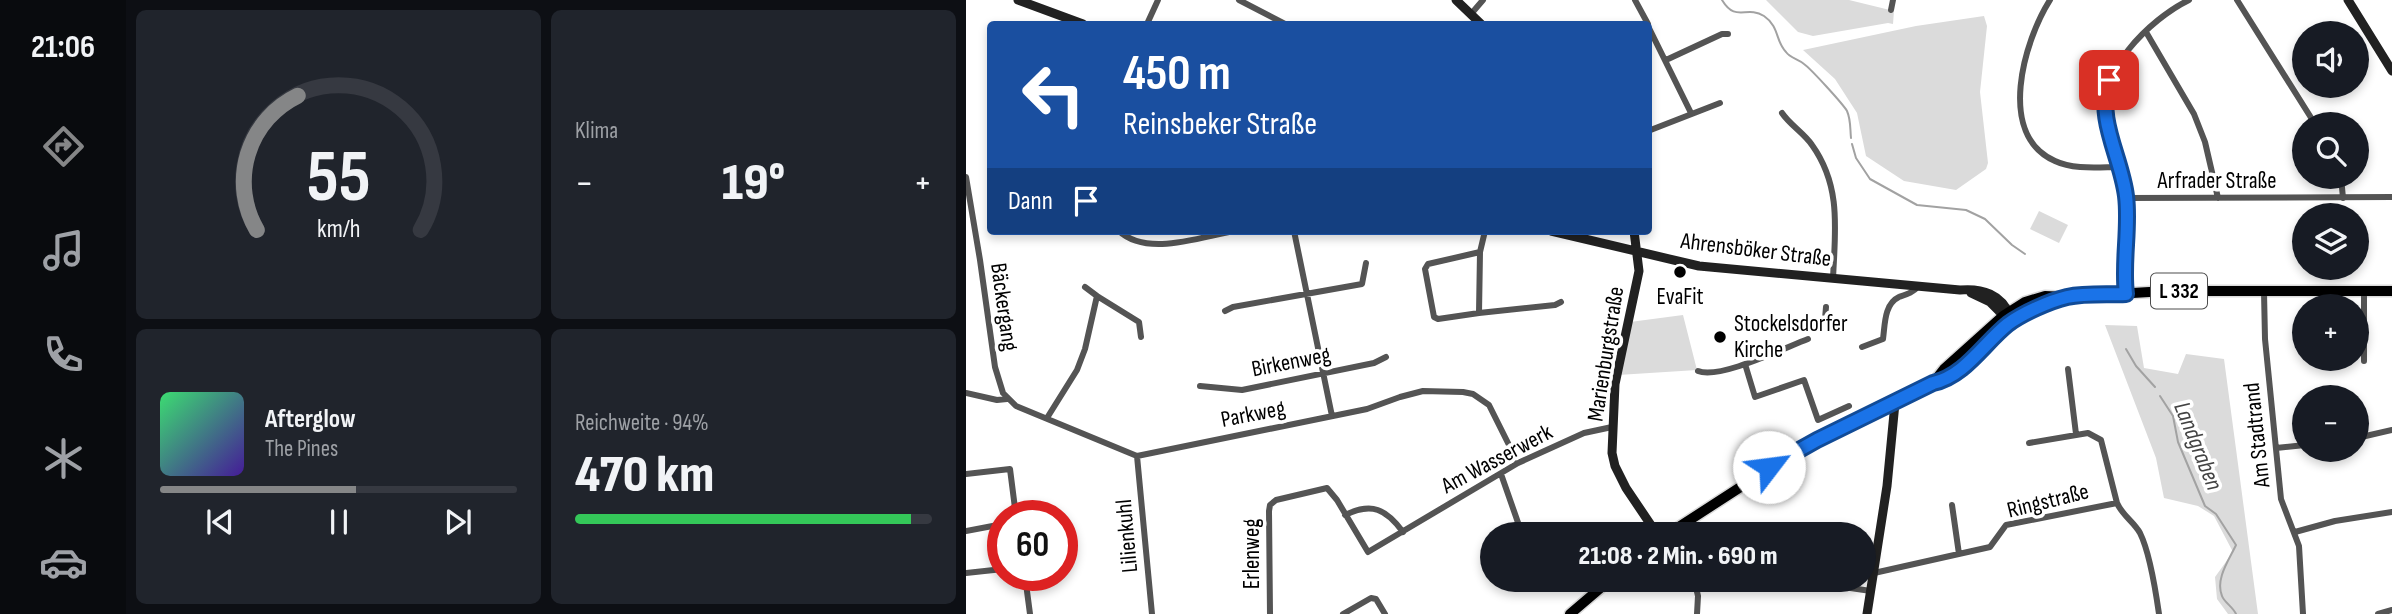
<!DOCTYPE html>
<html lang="de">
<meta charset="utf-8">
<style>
body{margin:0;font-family:"Sofia Sans Condensed",sans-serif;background:#20242c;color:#f1f3f6;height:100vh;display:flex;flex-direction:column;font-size:26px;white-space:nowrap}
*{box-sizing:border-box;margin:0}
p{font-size:23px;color:#9ea1a6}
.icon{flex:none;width:38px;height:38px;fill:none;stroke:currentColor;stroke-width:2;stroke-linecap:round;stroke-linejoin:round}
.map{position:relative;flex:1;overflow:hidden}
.side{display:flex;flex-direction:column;gap:10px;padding:10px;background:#0d0f14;width:840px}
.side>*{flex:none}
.top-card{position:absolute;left:21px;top:21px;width:665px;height:214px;border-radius:7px;box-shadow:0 4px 10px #0003;background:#1a4fa0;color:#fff;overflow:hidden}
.buttons{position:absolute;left:1326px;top:21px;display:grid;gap:14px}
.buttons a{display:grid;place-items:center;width:77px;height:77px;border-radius:50%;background:#171b24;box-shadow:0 4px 10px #0003;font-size:35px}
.speed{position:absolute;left:21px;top:500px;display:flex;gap:14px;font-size:35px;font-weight:700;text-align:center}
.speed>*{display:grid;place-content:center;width:91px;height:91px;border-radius:50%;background:#171b24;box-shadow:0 4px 10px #0003;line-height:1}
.speed .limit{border:10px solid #d22;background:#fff;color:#111}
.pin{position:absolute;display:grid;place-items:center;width:60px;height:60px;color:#fff;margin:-30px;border-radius:14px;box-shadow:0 4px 10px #0006}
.me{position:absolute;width:77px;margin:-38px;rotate:60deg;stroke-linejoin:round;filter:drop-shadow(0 0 5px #0008)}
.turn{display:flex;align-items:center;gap:24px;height:147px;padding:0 21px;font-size:32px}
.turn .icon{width:91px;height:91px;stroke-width:2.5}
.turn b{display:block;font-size:49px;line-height:60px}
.then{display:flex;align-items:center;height:66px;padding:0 21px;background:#0003;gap:14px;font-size:26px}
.big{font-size:52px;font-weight:800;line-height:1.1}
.side .tile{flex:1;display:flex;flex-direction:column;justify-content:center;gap:10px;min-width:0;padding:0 24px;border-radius:10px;background:#20242c}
.side .dial{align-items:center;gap:0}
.dial svg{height:182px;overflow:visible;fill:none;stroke:#363941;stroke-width:7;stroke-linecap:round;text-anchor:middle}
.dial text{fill:#f1f3f6;stroke:none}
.song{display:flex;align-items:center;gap:21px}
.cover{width:84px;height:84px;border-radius:10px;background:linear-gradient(135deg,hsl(140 70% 55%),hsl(260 70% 35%))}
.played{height:7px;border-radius:4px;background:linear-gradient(90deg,#858687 55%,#363941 55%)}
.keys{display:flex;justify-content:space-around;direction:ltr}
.heat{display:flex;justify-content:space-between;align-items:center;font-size:38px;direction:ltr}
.charge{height:10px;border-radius:5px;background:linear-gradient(90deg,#34c759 94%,#363941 0)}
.side .tiles{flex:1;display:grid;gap:10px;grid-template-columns:repeat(2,1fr)}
.trip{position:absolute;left:514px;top:522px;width:396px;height:70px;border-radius:35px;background:#171b24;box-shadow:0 4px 10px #0003;font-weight:800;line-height:70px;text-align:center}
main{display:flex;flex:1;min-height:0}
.menu{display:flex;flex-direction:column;width:126px;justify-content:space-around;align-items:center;background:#090b0e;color:#9ea1a6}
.menu .icon{width:49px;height:49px}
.menu .current{color:#858687}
.menu b{font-size:32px;color:#f1f3f6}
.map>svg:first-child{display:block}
.green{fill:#dbdbdb}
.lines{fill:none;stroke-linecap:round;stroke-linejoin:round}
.stream{stroke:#a2a2a2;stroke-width:2}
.primary-casing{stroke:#dbdbdb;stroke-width:13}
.street{stroke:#545454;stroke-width:6}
.secondary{stroke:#212121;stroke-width:9}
.primary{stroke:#000;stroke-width:10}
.route-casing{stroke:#114b97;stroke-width:18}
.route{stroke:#1a73e8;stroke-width:12}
.poi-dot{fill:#000;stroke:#fff;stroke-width:2.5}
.labels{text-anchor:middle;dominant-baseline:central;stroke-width:7;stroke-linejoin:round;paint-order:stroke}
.shield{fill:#fff;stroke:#4c4c4c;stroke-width:2}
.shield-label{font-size:21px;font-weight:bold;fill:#000}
.street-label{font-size:23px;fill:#000;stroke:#fff}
.poi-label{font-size:23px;fill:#000;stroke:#fff}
.water-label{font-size:24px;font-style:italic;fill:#434343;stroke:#fff}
</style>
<main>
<nav class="menu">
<b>21:06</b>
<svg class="icon current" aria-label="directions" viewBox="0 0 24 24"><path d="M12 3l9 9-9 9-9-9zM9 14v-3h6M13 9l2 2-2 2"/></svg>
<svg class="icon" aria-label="music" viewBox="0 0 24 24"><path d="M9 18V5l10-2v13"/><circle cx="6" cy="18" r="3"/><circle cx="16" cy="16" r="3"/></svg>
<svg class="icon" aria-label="phone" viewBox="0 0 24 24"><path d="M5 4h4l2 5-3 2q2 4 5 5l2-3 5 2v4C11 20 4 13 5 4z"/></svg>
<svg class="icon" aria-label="climate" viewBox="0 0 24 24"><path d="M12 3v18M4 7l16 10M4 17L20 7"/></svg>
<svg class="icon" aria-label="car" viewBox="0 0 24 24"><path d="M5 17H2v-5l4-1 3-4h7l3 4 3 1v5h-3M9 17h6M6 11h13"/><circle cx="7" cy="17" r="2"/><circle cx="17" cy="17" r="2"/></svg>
</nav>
<section class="side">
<div class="tiles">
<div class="tile dial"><svg viewBox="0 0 100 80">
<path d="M14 69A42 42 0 1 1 86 69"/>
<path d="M14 69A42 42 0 0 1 32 10" stroke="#858687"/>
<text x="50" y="56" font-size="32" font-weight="700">55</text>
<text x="50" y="72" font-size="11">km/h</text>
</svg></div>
<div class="tile"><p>Klima</p>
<div class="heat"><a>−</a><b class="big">19°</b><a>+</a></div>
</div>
<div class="tile">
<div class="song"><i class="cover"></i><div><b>Afterglow</b><p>The Pines</p></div></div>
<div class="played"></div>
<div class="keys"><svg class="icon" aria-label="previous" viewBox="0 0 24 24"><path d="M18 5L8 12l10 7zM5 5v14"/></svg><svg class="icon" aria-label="pause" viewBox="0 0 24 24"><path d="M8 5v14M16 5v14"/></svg><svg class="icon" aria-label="next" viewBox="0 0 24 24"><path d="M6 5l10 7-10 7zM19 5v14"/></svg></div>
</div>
<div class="tile"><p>Reichweite · 94%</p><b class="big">470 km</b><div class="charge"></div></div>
</div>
</section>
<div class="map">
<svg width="1426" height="614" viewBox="0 0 1426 614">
<rect width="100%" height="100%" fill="#fff"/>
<path class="green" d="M800,0H883L928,11L927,24L922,23L847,36L832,32Z
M1018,16L1021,26L1014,92L1022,163L1020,169L990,190L938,181L900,156L891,113L869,79L837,50L950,26Z
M1073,211L1102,225L1093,243L1064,229Z
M717,315L731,370L652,375L664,322Z
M1139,325L1171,326L1178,368L1212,374L1220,354L1258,359L1292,614H1262L1251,599L1249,577L1267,552L1248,516L1232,506L1198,498L1190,458Z"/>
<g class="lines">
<path class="stream" d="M756,0C770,23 780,5 798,16C814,27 809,41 820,52C824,58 832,59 838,64C845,69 877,104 881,111C885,120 884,129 885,138
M886,144L890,158L904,179L951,205L1000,210L1019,219L1046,245L1059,254
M1160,349L1170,366L1189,387
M1194,396L1207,416L1212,442L1239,506L1250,514L1270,545C1263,560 1249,579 1256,596C1258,602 1267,607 1270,614"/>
<defs>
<path id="primary" d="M967,383L978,369L1037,316L1059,302L1079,296L1100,297L1200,291H1426
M702,534L827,453L967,383C1000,375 1018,341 1045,322C1061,310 1081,305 1100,297
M604,614L645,579"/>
</defs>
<use href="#primary" class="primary-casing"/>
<path class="street" d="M273,0L319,24
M669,0L682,24
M1084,0C1058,41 1030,135 1089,161C1108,170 1133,167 1154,167
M1271,0L1349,124
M925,10L927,0
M505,14L517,0
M181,24L192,0
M682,26L725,113
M1180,32L1228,114L1239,142L1252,198
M700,60L756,34H762
M816,113C824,125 838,133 846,145C876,187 869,231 867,279
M682,131L754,103
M0,177L14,260L29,367L37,393L50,406L171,456L401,409L434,397L457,391L497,392L507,394L523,405L552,463
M1375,177L1377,198
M1160,198L1426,197
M153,231C181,257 234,237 268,231
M328,231L366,416
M519,231L514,252L513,313L589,305L595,302
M1398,291V361
M1298,292L1299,339L1315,499L1333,546L1337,614
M1160,294C1157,262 1163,230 1160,198C1157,171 1145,146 1139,120C1129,73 1184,19 1223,0
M131,296L173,322L175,337
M259,311L267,307L396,284L400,263
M513,313L472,319L468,317L459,269L462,264L514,252
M859,319L860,307
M896,347L917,339C919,325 918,304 933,297C942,294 946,293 953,286
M779,364L789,397L838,380L852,420L883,406
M1102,369L1110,434
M732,371C753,380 818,348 842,339
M234,386L276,390L408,363L420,357
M0,393L31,400L41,399
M81,418L111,370L119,349L131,296L119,287
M1391,438L1426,430
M1063,443L1122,433L1135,440L1151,503C1156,515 1168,522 1174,533C1183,551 1190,593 1193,614
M1310,448L1339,445
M171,456L186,614
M0,474L44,469L50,516
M535,474L556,534
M986,505L993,554
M379,515C406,502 420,509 437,532
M0,531L37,524
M1329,532L1369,521L1426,512
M567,534L581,527
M527,561V560
M0,573L37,569
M908,573L1024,547L1040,525L1151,503
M59,576L64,614
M728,579L732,596L731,614
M852,579L857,584L905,591
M731,588L747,579
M304,614L303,511L304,505L310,500L361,488L371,500L402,552L552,463L618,433L646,427
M377,614L405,598L410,599L419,614
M1412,614L1426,610"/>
<path class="secondary" d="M52,0L117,24
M490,0L515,24
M1382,0L1426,71
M585,231L733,266L994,290C1016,288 1036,294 1044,316
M668,231L673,271L649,384L646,453L649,466L660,488L691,534
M1005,293L1024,302L1041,319
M901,614L921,486L929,403"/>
<use href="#primary" class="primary"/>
</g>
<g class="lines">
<defs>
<path id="route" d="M803,467L851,440L967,383C999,376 1018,343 1042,324C1057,313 1084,301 1101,297C1120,293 1141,295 1160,294C1156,262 1164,228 1160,196C1155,156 1130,120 1143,80"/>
</defs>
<use href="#route" class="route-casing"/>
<use href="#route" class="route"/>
</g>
<g class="poi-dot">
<circle cx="714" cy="272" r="7"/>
<circle cx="754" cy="337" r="7"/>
</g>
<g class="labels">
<rect class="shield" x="1185" y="273.5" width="56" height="35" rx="5"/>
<g class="shield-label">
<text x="1213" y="291">L 332</text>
</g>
<g class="street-label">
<text x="1251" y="181">Arfrader Straße</text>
<text transform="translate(790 250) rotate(7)">Ahrensböker Straße</text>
<text transform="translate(38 307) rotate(82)">Bäckergang</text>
<text transform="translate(640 354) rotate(-81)">Marienburgstraße</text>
<text transform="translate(325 362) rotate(-11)">Birkenweg</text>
<text transform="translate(287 414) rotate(-11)">Parkweg</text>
<text transform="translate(1291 435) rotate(-96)">Am Stadtrand</text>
<text transform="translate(531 459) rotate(-28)">Am Wasserwerk</text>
<text transform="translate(1082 501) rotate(-14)">Ringstraße</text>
<text transform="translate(161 536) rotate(-95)">Lilienkuhl</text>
<text transform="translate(286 554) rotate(-90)">Erlenweg</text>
</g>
<g class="poi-label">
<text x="714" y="297">EvaFit</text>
<text x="768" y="324" text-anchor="start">Stockelsdorfer<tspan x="768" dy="26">Kirche</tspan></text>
</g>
<g class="water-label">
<text transform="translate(1232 446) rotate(68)">Landgraben</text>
</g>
</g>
</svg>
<div class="buttons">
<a><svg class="icon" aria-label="sound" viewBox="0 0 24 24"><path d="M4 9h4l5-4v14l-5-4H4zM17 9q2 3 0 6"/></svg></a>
<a><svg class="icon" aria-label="search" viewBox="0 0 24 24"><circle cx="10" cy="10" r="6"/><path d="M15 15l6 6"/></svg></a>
<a><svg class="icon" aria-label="layers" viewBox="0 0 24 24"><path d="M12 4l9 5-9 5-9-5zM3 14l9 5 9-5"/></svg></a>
<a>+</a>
<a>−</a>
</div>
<div class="speed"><div class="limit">60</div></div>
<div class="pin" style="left:1143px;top:80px;background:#d93025"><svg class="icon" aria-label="arrive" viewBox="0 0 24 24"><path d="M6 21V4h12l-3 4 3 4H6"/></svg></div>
<svg class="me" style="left:803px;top:467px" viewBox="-20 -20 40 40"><circle r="19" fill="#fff"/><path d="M0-13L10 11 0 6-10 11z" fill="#1a73e8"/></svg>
<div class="trip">21:08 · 2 Min. · 690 m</div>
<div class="top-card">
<div class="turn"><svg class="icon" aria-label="left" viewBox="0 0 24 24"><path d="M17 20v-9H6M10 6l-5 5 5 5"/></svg><div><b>450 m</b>Reinsbeker Straße</div></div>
<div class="then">Dann<svg class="icon" aria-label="arrive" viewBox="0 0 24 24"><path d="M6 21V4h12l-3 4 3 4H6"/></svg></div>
</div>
</div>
</main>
